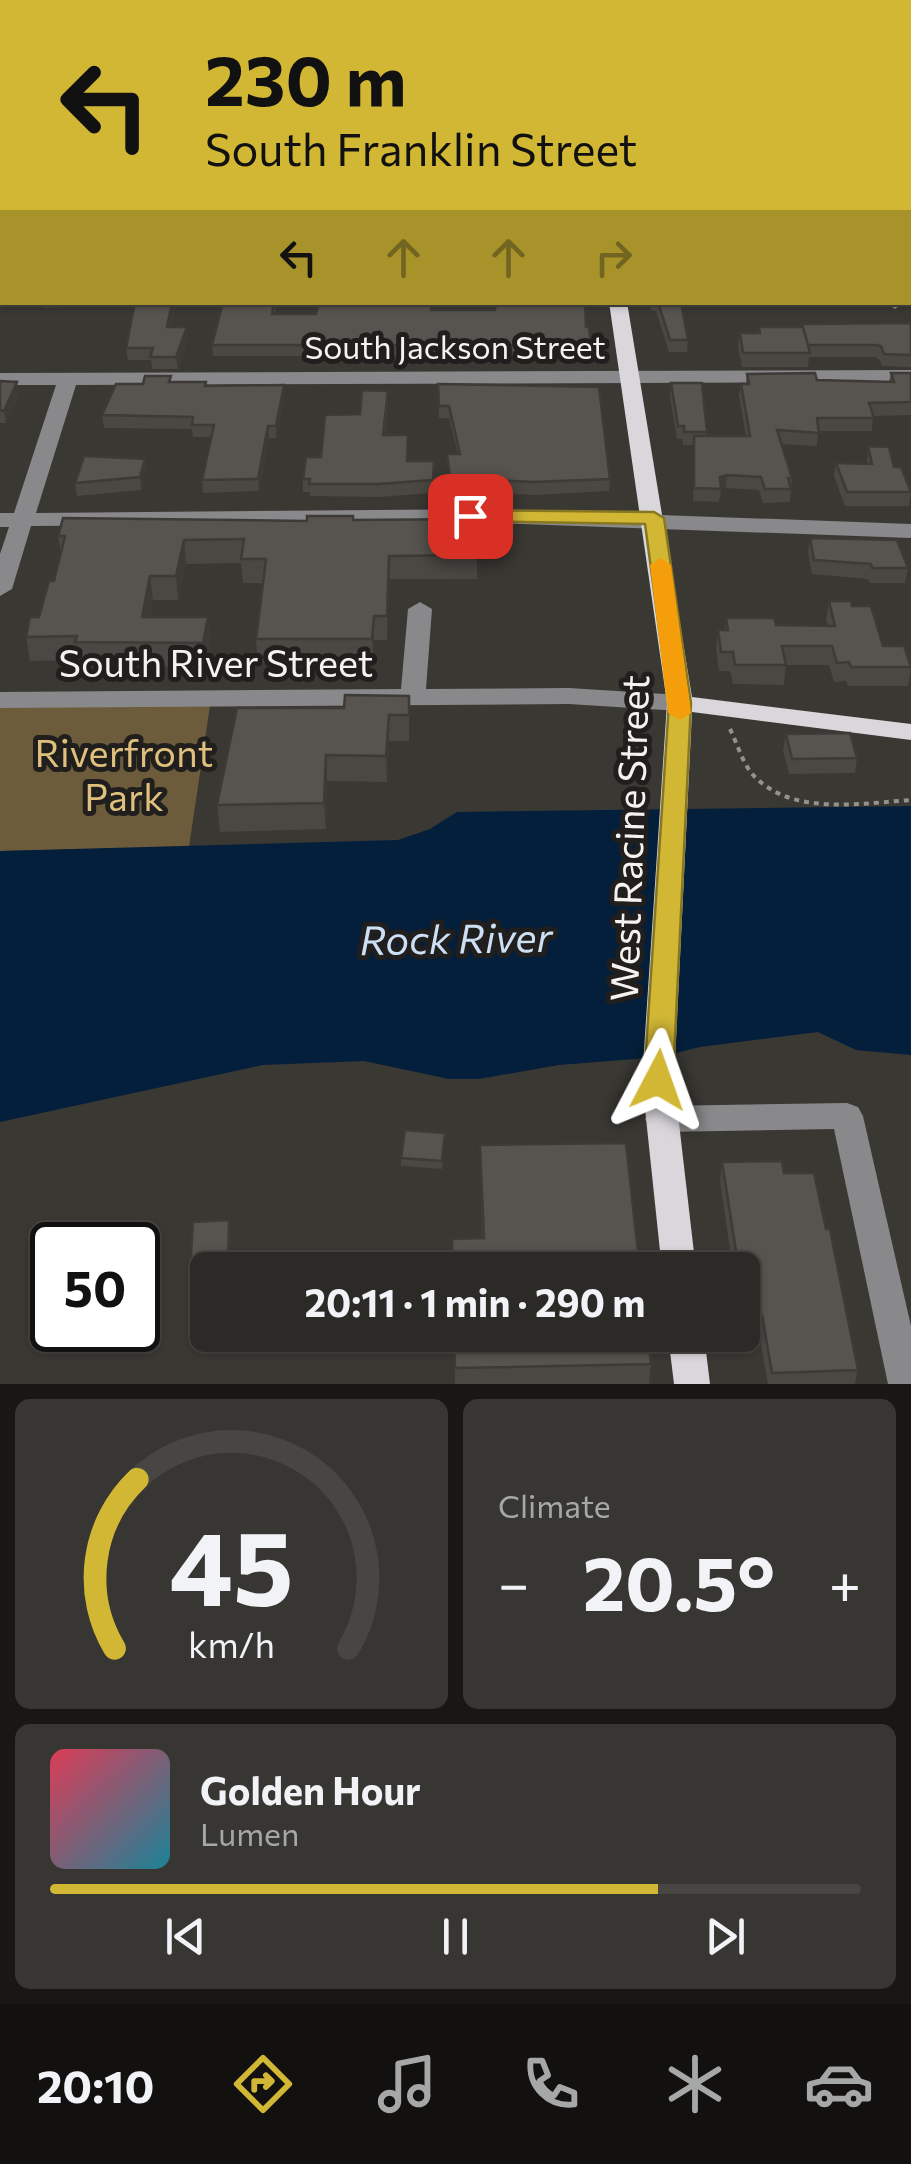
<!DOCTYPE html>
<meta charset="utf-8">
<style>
body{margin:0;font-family:Commissioner,sans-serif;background:#383632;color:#f1f3f6;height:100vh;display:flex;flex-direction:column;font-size:38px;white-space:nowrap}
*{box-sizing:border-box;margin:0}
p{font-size:32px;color:#a6a7a7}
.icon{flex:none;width:55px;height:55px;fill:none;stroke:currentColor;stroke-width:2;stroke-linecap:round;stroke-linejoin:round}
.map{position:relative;height:1384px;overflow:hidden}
.drawer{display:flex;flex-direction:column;gap:15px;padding:15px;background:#181715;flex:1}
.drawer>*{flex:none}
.banner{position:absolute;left:0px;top:0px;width:912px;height:305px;box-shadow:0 2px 8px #0004,0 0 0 2px #484643;background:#d2b735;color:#111;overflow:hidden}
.speed{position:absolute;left:30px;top:1222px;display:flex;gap:20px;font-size:50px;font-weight:700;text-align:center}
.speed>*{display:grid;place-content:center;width:130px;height:130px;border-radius:50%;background:#2c2a26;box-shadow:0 2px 8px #0004,0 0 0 2px #484643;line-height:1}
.speed .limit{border:5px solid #111;border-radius:15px;background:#fff;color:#111}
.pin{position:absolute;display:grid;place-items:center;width:85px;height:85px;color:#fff;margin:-42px;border-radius:20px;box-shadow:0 5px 15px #0006}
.me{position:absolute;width:110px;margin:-55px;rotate:4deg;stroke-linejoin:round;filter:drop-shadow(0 0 8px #0008)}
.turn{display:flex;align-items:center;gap:35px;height:210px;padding:0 40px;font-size:45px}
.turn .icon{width:130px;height:130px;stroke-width:2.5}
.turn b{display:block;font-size:70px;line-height:85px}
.lanes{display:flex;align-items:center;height:95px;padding:0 40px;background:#0003;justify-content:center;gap:50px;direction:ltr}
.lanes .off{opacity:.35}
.big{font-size:75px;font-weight:700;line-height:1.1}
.drawer .card{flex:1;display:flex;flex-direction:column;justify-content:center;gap:15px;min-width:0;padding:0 35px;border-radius:15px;background:#383632}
.drawer .dial{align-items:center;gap:0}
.dial svg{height:260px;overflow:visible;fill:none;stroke:#484643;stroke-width:7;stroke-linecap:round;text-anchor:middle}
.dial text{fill:#f1f3f6;stroke:none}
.song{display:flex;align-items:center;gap:30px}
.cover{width:120px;height:120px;border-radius:15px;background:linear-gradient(135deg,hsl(350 70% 55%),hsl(190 70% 35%))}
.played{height:10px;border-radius:5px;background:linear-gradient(90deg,#d2b735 75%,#484643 75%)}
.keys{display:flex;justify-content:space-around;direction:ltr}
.heat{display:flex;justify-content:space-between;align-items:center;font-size:55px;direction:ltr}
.drawer .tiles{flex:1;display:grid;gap:15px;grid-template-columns:1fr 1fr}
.card:last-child{grid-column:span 2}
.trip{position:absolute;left:190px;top:1252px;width:570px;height:100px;border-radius:15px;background:#2c2a26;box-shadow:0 2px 8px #0004,0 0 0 2px #484643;font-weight:700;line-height:100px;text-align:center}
.dock{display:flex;height:160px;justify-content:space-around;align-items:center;background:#12110f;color:#a6a7a7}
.dock .icon{width:70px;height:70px}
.dock .active{color:#d2b735}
.dock b{font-size:45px;color:#f1f3f6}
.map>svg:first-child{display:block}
.green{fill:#6c5c3b}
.water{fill:#041f3b}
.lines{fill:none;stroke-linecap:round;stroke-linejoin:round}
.path{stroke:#94928e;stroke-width:4;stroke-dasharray:5 5;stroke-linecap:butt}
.minor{fill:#89888a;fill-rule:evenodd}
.major{fill:#d9d7dc;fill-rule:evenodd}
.wall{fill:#4b4743}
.shaded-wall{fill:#3d3a37}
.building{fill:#57534e;stroke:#3d3a37;stroke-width:2.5}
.route{fill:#d2b735;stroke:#872;stroke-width:2.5}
.slow{fill:#f59e0b}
.labels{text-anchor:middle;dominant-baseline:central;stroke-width:10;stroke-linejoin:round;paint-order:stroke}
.far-street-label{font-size:32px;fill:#f5f3f0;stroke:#201f1d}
.street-label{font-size:38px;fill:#f5f3f0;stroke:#201f1d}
.park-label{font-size:38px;fill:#debf7c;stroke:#201f1d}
.water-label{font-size:40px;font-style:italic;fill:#ccdff5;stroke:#201f1d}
</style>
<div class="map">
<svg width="911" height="1384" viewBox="0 0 911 1384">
<rect width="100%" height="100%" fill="#3a3833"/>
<path class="green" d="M211,699L189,847L0,851V700Z"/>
<path class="water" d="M911,806V1055L856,1050L818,1032L700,1047L660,1057L559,1065L479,1079H449L364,1061L263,1065L0,1122V851L398,840L430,829L457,812Z"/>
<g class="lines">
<path class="path" d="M730,729C738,745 743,766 756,778C795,816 863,803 911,800"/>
<path class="minor" d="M910,54H911V63H910Z
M910,104H911V114H910Z
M2,115V125L0,126V116Z
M910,222H911V232H910Z
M0,251H2V261H0Z
M905,302L895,309L886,303V302Z
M911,370V382L76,385L36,513L497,509L911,524V538L497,523L31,526L12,589L0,596V554L9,527H0V513H14L56,385H0V373Z
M420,602L432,609L426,689L569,688L680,695L693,703L680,711L569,704L0,708V692L401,689L408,609Z
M847,1103L858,1107L863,1116L911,1326V1384H888L834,1129L661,1132L650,1128L645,1119L650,1110L661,1106Z"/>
<path class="major" d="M910,78H911V86H910Z
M609,302H627L692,697L911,724V740L692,712L674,1080L696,1270H662L642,1080L667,703Z
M668,1335H704L710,1384H674Z"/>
</g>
<path class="wall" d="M42,302H176L171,327H187L188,339L178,369H152L151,360H128L126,348L135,304L43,308Z
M223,302H276L275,314L432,310L586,327L591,345V356H213L212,345Z
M650,302H681L688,340L687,352H669L656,311H651Z
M911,323V367L882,366L879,359L874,357H809L808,367H742L738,346L740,333H758L759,327H802V324Z
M891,373H911V415L873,416L872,431H818L817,446L781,444L792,478L790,502L763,503L759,490L726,488L721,490L719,502L693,501L694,445H683V439H677L670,396L671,383L707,432L706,436H746L739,396L741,384H746L747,374L817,380L889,382Z
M0,381L19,394L6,423H0Z
M172,382L284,398L276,438H269L259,491L203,493L202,480L212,437H193L192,429L104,428L102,415L143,384Z
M438,384L610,479L609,491L533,495L450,490L447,454H458L449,418H439Z
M388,403L385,435L408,461H434L433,493L379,497L310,496V492H303V479L360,414Z
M868,446L894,467L911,492L909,506H845L834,476L836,463L867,464Z
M145,459L146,471L141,490L77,496L75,483Z
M354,520L477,555V579H390L387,640H374L373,663H258L256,639L263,583H243L241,563L186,564L178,600H153L150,617H208L210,641L205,667L79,666L78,660L30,661L26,637L39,617L54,581L61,552L58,536L307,521Z
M810,538L908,568L905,583H870L868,579L812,574L808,553Z
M829,601L852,606L883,646L911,666L908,686H848L846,681L834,682L829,665H786L784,685L733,684L730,671H719L716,649L718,630H725L726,618L776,625L828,626L826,620Z
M409,696V741H389L387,782L327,781L326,829L220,832L217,805L344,708Z
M786,734L857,758L855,773L789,774L783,750Z
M445,1141L442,1169L401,1166V1158Z
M480,1145L640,1270L482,1238Z
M722,1162L784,1173L858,1370L855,1384H768L759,1334H742V1270H733L720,1181Z
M230,1228L229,1270H208V1276L192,1278L190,1269Z
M454,1335L651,1364L649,1384H455Z"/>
<path class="shaded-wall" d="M172,302H176L168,339L167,327Z
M187,327L188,339L178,369L176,357Z
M17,382L19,394L6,423L4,411Z
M284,385V398L276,438V426Z
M268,426L269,438L259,491L258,479Z
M145,459L146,471L141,490L140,477Z
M727,475L726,488L721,490L720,477Z
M184,540L186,564L178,600L176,576Z
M389,556L390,579L387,640V616Z
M150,576L153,600L145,641L142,617Z
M374,616V640L373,663L372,639Z
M208,617L210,641L205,667L203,643Z
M389,715V741L387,782L386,756Z
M326,755L327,781L326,829L324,803Z"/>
<path class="building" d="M569,0H911L908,2H563Z
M2,126V200L0,201V127Z
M0,259H2V287H0Z
M135,302H172L167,327H187L176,357H150L153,348H126Z
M223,302H274L272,314H316L319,302H431V310H495L496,302H585L586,327H589L591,345H212Z
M658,302H681L688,340H670Z
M911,323V355L884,354L881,346L876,345H808L802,324Z
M759,327H803L810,353H743L740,333H760Z
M815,373L817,380L894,382L891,373H911V402L869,403L874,418H817L819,433L777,430L792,478H788L791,489H765L761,477L727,475L720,477L721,489L694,488V436H750L741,384H749L747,374Z
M145,376H171L169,382H206L205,386L284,385L276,426H268L258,479L202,480L214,425H192L193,417L102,415L116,384H143Z
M0,381L17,382L4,411L0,410Z
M671,383H702L707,432H684V426H678Z
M438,384L599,387L610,479L533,482L450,478L447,454H460L449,406H439Z
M362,390L388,391L383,435H408L407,461H434L433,480L378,484H309L310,479H303L306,457H321L325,415L360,414Z
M868,446L889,447L894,467H901L911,492H847L836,463L872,464Z
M84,456L145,459L140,477L75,483Z
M307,516H353V520L476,519L477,555L389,556L387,616H374L372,639H256L266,559H241L244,539L184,540L176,576H150L142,617H208L203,643L75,642L77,636L26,637L30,617H39L49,581H54L65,536H58L63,518L307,521Z
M810,538L897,540L908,568H872L871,564L814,560Z
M829,601H851L852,606H871L883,646H904L911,667H851L849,662L837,663L832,646H782L786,665H735L733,652H721L718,630H728L726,618H774L776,625L835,626Z
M345,695L409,696V715H389L386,756L326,755L324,803L217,805L237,708H344Z
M850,733L857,758L792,759L786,734Z
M405,1130L445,1133L442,1161L401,1158Z
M626,1143L640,1270H453L452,1239L484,1238L480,1145Z
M782,1161L784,1173H814L826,1229H830L858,1370L772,1373L762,1315H745L742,1296V1270H739L722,1162Z
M229,1220L228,1267L190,1269L193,1222Z
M454,1335H648L651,1364L455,1368Z"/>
<path class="route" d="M470,510L654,512L664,518L691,703L673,1080L669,1088L658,1091L648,1088L644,1080L669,703L645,524L463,521L460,516Z"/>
<path class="slow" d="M661,558L671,565L691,713L680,720L668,713L650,565Z"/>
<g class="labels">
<g class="far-street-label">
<text x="455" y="346">South Jackson Street</text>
</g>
<g class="street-label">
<text x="216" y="661">South River Street</text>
<text transform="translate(628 838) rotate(-88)">West Racine Street</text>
</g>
<g class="park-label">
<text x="124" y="751">Riverfront<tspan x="124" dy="44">Park</tspan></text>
</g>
<g class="water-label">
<text transform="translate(456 937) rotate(-1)">Rock River</text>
</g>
</g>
</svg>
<div class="speed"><div class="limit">50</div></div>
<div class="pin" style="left:470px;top:516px;background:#d93025"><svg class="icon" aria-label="arrive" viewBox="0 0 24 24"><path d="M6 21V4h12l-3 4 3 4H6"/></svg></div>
<svg class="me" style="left:658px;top:1080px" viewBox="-20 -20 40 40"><path d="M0-17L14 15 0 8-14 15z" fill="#d2b735" stroke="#fff" stroke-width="4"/></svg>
<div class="trip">20:11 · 1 min · 290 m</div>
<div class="banner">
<div class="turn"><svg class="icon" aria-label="left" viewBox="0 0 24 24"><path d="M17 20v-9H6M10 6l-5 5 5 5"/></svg><div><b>230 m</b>South Franklin Street</div></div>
<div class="lanes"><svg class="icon" aria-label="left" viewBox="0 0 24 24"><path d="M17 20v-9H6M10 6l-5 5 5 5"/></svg><svg class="icon off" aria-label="ahead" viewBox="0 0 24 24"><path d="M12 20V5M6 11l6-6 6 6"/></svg><svg class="icon off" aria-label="ahead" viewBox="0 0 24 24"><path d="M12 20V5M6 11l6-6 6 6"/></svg><svg class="icon off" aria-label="right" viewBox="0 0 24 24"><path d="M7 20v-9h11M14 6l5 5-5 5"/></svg></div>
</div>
</div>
<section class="drawer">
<div class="tiles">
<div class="card dial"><svg viewBox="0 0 100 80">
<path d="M14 69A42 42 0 1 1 86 69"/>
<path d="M14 69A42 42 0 0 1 21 17" stroke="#d2b735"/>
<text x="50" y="56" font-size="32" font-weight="700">45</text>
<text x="50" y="72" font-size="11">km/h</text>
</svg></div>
<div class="card"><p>Climate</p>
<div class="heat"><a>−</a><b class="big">20.5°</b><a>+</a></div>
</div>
<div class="card">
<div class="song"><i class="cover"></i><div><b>Golden Hour</b><p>Lumen</p></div></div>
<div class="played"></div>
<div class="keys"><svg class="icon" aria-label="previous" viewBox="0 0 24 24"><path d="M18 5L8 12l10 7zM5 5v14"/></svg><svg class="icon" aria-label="pause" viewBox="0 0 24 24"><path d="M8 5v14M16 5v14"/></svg><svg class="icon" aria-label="next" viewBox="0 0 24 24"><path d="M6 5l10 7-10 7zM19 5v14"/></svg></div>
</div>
</div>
</section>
<nav class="dock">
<b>20:10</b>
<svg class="icon active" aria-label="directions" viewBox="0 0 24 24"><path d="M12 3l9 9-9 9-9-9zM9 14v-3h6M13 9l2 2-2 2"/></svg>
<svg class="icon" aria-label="music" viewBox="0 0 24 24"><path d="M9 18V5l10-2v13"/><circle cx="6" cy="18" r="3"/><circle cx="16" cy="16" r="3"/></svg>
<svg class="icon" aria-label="phone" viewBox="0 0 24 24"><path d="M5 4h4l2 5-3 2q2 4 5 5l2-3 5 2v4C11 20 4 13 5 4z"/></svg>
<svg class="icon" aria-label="climate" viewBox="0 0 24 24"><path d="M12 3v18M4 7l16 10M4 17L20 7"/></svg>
<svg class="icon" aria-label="car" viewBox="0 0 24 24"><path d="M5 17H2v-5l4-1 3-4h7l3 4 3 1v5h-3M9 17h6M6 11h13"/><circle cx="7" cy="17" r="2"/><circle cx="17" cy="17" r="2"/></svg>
</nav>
